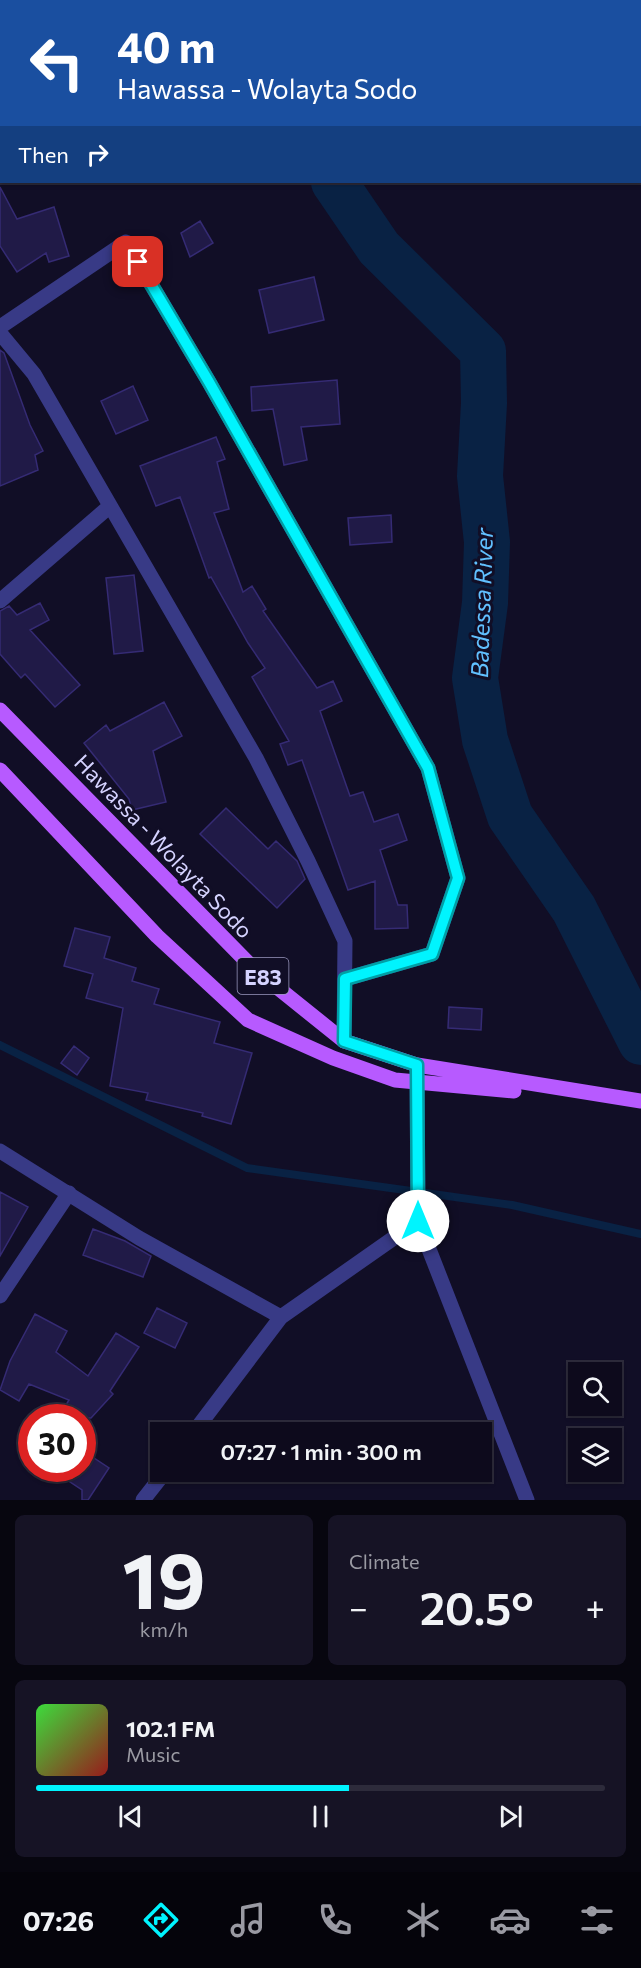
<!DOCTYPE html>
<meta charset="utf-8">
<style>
body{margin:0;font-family:Commissioner,sans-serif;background:#161325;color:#f1f3f6;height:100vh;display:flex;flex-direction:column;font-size:22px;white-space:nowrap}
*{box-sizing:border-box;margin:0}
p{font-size:20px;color:#9a9aa3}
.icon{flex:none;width:33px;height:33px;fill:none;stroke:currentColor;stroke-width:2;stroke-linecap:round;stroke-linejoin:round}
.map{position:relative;height:1500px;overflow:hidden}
.drawer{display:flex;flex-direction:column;gap:15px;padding:15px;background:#07060f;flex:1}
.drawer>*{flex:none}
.banner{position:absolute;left:0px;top:0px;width:642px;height:183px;box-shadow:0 2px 4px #0004,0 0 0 2px #2d2b3b;background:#1a4fa0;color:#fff;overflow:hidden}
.fabs{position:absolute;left:568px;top:1362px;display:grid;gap:12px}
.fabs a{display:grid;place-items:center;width:54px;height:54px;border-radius:0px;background:#0d0a1c;box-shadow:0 2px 4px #0004,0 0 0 2px #2d2b3b;font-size:30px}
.speed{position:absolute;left:18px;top:1404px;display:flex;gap:12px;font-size:30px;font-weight:700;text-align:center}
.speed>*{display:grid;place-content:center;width:78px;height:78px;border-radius:50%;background:#0d0a1c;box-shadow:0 2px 4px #0004,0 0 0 2px #2d2b3b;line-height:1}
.speed .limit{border:9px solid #d22;background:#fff;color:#111}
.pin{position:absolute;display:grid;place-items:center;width:51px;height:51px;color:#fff;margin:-26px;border-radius:12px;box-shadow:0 3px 9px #0006}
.me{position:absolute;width:66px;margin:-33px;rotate:0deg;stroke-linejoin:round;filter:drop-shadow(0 0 4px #0008)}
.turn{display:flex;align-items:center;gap:21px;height:126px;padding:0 18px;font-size:27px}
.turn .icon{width:78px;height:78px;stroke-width:2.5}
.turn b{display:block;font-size:42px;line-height:51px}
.then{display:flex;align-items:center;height:57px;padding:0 18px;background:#0003;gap:12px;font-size:22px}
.big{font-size:45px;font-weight:600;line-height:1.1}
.drawer .card{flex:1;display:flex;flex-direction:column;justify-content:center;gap:9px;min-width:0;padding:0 21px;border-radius:9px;background:#161325}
.drawer .dial{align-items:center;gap:0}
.dial b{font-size:78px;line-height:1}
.song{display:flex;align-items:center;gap:18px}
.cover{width:72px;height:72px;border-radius:9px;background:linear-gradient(135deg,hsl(120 70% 55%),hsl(0 70% 35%))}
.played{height:6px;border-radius:3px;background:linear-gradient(90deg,#00f4fe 55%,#2d2b3b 55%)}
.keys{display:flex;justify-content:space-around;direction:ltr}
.heat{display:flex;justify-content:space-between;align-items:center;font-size:33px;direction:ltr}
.drawer .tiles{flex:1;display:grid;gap:15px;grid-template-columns:1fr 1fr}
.card:last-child{grid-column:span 2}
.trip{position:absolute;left:150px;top:1422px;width:342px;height:60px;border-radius:0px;background:#0d0a1c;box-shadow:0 2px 4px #0004,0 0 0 2px #2d2b3b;font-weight:600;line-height:60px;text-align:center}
.dock{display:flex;height:96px;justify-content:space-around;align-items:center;background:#05040b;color:#9a9aa3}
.dock .icon{width:42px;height:42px}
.dock .current{color:#00f4fe}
.dock b{font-size:27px;color:#f1f3f6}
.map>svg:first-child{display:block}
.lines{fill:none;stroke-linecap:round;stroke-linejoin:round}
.stream{stroke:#092244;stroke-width:8}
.river{stroke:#092244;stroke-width:46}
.building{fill:#201a47;stroke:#352b74;stroke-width:1.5}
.street{stroke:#383a86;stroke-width:15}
.primary{stroke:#b75aff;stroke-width:15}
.route-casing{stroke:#009fa5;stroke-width:15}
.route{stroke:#00f4fe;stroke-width:10}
.labels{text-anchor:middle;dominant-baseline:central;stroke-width:6;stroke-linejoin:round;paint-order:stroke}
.shield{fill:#110e26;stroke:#9a98be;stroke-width:1.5}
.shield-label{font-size:21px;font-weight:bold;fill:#d5d3ff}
.street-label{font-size:22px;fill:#d5d3ff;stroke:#110e26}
.water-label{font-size:24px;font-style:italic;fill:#61c0ff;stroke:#110e26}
</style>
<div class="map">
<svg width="641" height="1500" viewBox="0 0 641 1500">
<rect width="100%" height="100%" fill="#110e26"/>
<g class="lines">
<path class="stream" d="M0,1045L247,1168L512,1205L641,1234"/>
<path class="river" d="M240,0L241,2
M334,182L379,248L483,351L484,403L480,476L487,542L485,603L475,678L485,740L510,816L574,909L641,1042"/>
</g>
<path class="building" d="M0,187L17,219L54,207L69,256L49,262L46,253L17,272L0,246Z
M200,221L213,243L190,257L181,233Z
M314,277L324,320L269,333L259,290Z
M0,350L4,353L30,425L43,451L35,455L38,470L0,486Z
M337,380L340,424L301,427L307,460L284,465L273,409L252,411L251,387Z
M133,386L148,420L116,434L101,401Z
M216,437L225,459L217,462L229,509L214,513L243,592L252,586L266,609L263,611L317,688L333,681L342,701L320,711L350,796L363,792L374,822L398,814L407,840L380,850L398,905H407L408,928L375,929V881L348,890L302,760L288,765L280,744L289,741L252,677L265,668L248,643L211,577L209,578L180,497L156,506L140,466Z
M391,515L392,542L350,545L348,518Z
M134,575L143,651L114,654L106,578Z
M40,603L49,620L30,630L80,685L55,707L25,674L21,678L0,654V611L9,606L17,615Z
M164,702L182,736L153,751L166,802L132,810L129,799L84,743L106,725L110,731Z
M226,808L268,849L276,841L297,861L305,879L277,908L200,834Z
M75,928L110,937L104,958L136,968L132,981L159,989L154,1004L220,1022L214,1043L252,1053L231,1124L202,1116L203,1113L146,1100L148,1093L110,1086L123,1008L86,998L93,974L64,966Z
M449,1007L482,1009L481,1030L448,1028Z
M74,1046L89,1058L77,1075L61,1063Z
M0,1192L28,1207L0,1256Z
M93,1229L125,1241L151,1256L143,1277L83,1255Z
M157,1308L187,1323L175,1348L144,1333Z
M35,1314L67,1331L56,1352L88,1376L116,1333L139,1347L110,1391L113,1394L91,1418H58L69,1400L29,1384L19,1401L0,1390L10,1361Z
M82,1450L109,1468L88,1500H82V1490L49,1468H82Z"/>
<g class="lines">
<path class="street" d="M0,327L126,242L209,382L428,768L458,878L432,954L345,979
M0,333L34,374L256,758L308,861L345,941L344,1041
M0,601L110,506
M417,1065L418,1221L527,1500
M0,1151L139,1238L281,1317L194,1432
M0,1296L69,1193
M281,1317L418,1221
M143,1500L165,1472"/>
<path class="primary" d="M0,710L252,967L344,1041L417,1065L641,1101
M0,770L157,936L248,1020L333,1058L395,1080L514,1091"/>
</g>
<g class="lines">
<defs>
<path id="route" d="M138,262L209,382L428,768L458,878L432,954L345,979L344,1041L417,1065L418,1221"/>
</defs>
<use href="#route" class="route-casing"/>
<use href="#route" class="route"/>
</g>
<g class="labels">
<rect class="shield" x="237.5" y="958" width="51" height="36" rx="4.5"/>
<g class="shield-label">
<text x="263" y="976">E83</text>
</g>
<g class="street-label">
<text transform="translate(164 846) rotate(46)">Hawassa - Wolayta Sodo</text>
</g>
<g class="water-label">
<text transform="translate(481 603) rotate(-88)">Badessa River</text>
</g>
</g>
</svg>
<div class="fabs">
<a><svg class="icon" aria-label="search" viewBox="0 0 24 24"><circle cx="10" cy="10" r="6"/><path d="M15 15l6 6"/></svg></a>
<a><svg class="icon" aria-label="layers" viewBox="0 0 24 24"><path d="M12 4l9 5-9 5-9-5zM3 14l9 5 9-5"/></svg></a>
</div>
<div class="speed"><div class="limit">30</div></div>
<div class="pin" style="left:138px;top:262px;background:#d93025"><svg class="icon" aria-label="arrive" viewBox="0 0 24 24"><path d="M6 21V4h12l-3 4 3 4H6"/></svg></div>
<svg class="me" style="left:418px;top:1221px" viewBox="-20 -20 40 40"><circle r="19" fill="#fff"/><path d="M0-13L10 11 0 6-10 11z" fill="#00f4fe"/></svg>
<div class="trip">07:27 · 1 min · 300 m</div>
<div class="banner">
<div class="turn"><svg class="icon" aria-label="left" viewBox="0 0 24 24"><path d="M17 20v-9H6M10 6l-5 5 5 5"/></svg><div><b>40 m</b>Hawassa - Wolayta Sodo</div></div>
<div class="then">Then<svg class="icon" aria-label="right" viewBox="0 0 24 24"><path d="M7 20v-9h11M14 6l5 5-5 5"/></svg></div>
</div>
</div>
<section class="drawer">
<div class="tiles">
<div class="card dial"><b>19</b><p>km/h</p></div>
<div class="card"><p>Climate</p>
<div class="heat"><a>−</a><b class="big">20.5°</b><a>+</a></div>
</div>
<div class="card">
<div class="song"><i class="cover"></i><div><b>102.1 FM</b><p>Music</p></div></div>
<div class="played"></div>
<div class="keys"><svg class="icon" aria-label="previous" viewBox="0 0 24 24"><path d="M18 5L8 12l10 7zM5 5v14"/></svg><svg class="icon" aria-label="pause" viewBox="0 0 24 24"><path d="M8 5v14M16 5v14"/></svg><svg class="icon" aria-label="next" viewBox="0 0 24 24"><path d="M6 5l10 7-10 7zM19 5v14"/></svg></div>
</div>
</div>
</section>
<nav class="dock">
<b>07:26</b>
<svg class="icon current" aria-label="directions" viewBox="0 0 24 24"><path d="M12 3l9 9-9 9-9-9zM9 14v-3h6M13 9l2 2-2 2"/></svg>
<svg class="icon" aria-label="music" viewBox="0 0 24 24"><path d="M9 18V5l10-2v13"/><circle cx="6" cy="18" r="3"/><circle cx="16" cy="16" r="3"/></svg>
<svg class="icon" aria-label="phone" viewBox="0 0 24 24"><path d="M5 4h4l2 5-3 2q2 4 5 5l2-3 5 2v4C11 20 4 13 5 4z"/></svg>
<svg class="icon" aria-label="climate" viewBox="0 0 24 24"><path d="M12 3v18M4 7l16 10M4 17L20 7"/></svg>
<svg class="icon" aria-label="car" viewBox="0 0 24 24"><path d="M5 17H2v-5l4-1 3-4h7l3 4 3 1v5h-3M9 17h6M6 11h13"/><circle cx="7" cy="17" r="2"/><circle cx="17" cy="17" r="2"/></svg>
<svg class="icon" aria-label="filters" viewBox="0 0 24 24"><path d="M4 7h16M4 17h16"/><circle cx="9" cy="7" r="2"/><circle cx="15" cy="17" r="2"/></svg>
</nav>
